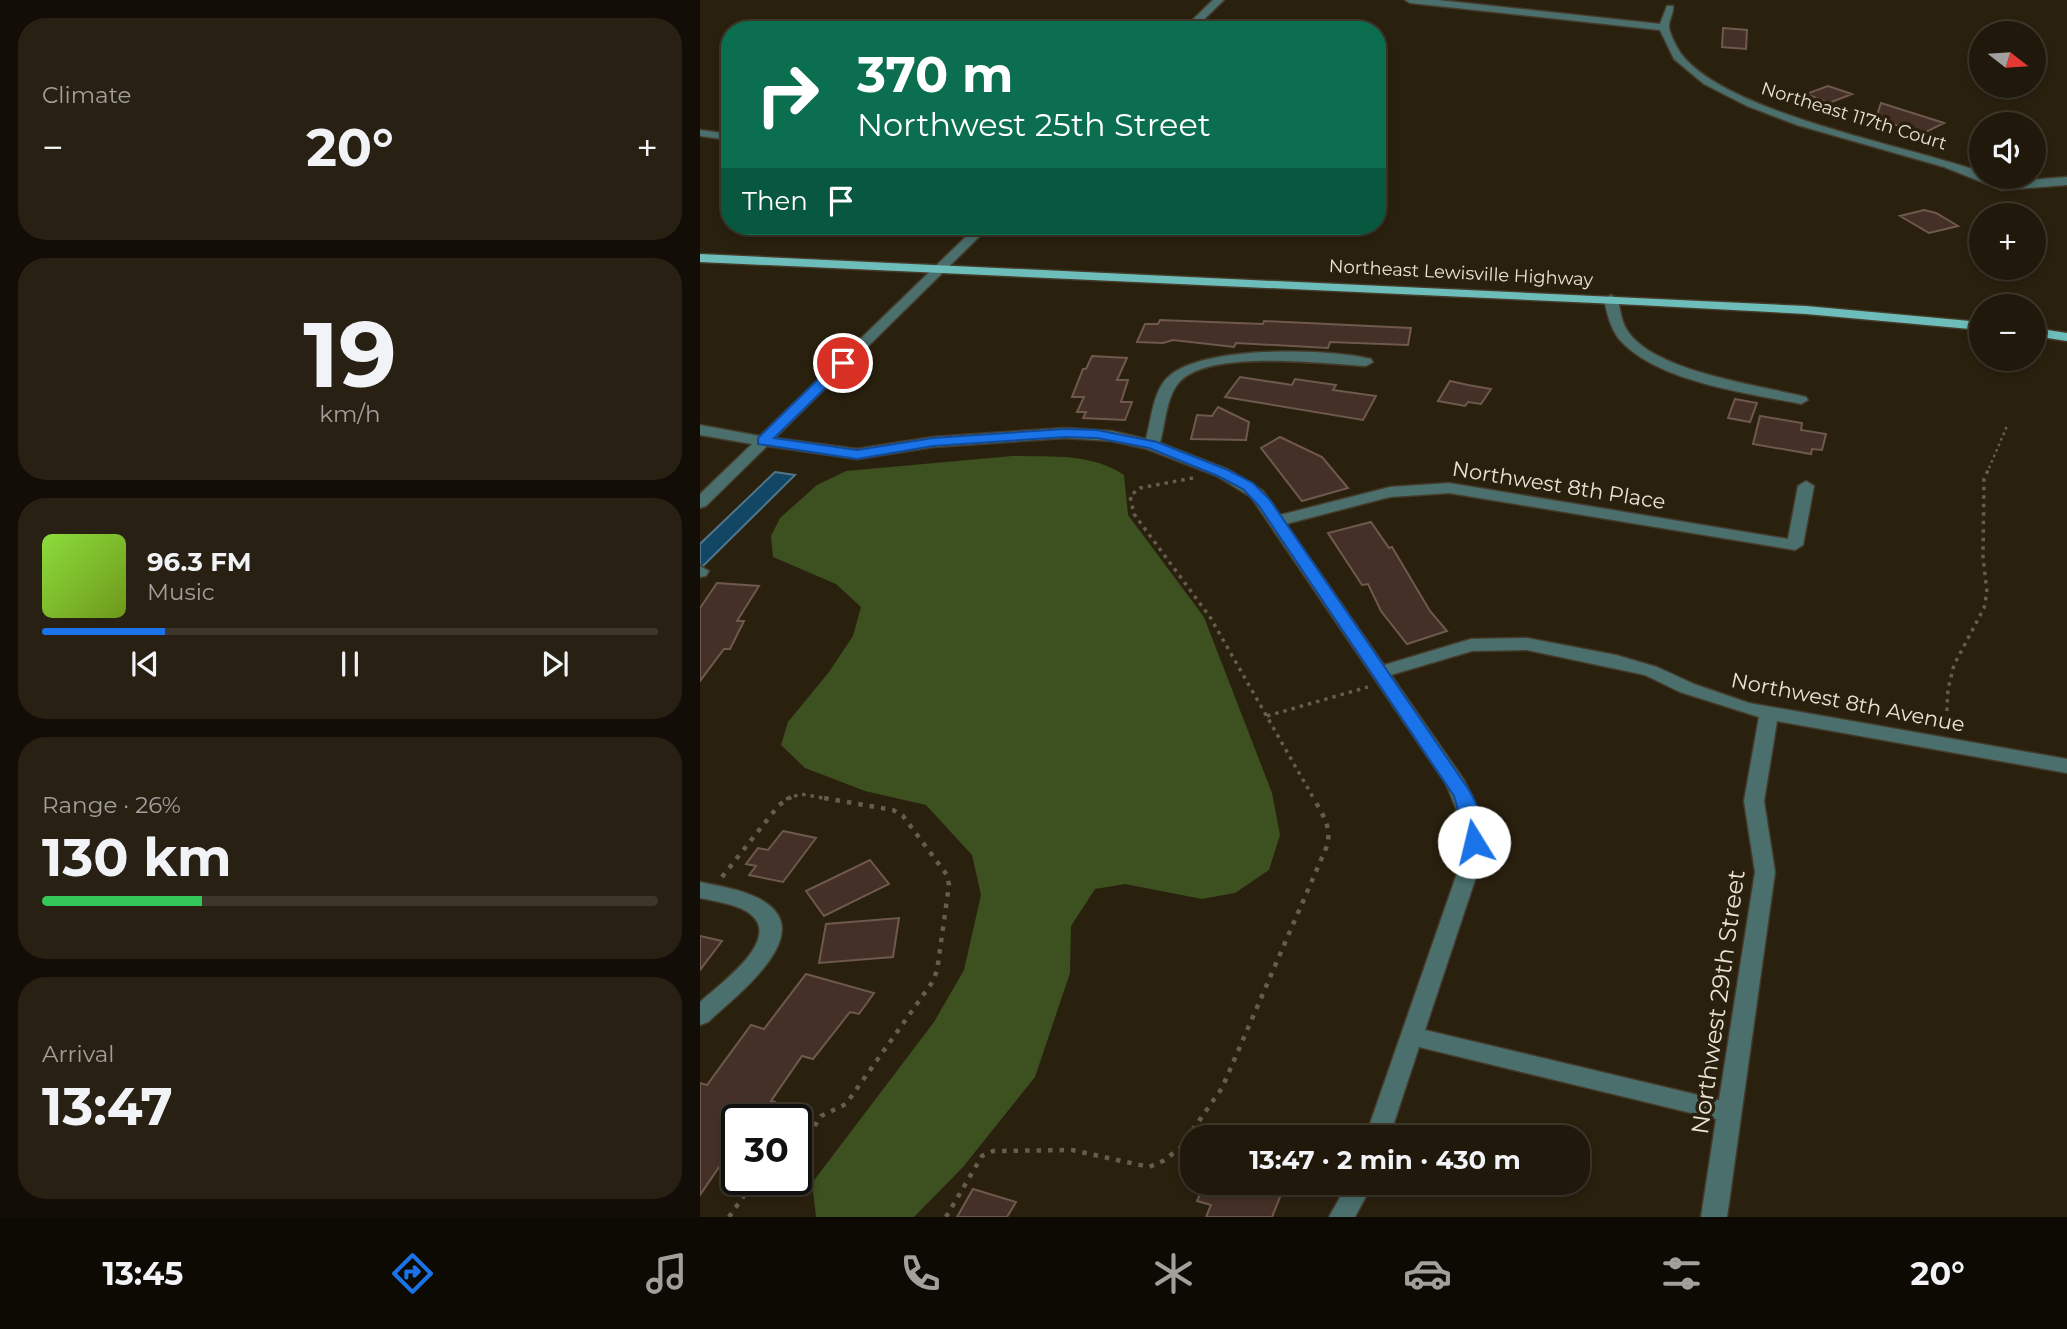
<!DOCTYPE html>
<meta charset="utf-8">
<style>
body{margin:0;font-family:Montserrat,sans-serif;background:#282113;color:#f1f3f6;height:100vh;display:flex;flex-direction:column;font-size:26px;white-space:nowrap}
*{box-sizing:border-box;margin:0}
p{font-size:23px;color:#a2a09c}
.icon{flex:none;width:38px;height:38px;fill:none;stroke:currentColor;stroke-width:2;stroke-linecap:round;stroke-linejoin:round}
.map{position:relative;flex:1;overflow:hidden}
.details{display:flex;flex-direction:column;gap:18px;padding:18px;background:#120d06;width:700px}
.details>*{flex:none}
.top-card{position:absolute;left:21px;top:21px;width:665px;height:214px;border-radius:28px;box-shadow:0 4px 10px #0003,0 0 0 2px #3d372b;background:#0b6e4f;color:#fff;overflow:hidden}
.needle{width:46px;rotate:107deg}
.tools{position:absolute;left:1269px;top:21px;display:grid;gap:14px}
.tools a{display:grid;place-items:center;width:77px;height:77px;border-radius:50%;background:#20180a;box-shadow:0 4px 10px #0003,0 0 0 2px #3d372b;font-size:35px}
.speed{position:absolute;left:21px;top:1104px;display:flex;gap:14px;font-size:35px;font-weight:700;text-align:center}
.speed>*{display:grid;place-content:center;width:91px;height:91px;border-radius:50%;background:#20180a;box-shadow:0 4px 10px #0003,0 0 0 2px #3d372b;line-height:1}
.speed .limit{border:4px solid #111;border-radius:10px;background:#fff;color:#111}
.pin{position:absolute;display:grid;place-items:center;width:60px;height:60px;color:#fff;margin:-30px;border:4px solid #fff;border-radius:50%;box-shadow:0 2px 7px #0007}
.me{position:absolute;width:77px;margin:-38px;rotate:351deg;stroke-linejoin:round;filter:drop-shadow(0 0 5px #0008)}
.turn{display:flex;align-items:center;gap:24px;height:147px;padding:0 21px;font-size:32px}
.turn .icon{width:91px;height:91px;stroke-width:2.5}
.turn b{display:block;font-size:49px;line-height:60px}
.then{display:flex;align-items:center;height:66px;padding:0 21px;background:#0003;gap:14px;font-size:26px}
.big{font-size:52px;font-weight:700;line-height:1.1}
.details .tile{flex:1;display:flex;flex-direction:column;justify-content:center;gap:10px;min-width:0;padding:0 24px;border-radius:28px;background:#282113}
.details .dial{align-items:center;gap:0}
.dial b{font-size:91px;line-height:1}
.song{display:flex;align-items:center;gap:21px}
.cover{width:84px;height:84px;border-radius:10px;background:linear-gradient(135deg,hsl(90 70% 55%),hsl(80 70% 35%))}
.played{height:7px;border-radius:4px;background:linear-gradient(90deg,#1a73e8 20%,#3d372b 20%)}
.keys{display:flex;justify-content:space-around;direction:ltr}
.heat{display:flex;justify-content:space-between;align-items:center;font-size:38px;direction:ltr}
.charge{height:10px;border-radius:5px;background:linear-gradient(90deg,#34c759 26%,#3d372b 0)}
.trip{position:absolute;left:480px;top:1125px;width:410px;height:70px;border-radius:28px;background:#20180a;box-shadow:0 4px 10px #0003,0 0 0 2px #3d372b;font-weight:700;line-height:70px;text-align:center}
.tab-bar{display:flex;height:112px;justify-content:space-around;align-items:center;background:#0d0a04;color:#a2a09c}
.tab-bar .icon{width:49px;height:49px}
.tab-bar .active{color:#1a73e8}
.tab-bar b{font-size:32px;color:#f1f3f6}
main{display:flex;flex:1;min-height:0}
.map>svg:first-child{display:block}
.green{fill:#3d5020}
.water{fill:#114765;stroke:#527688;stroke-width:2}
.building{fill:#443026;stroke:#6f594e;stroke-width:2}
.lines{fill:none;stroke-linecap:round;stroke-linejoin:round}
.minor-casing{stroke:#453b2a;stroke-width:3}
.major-casing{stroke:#453b2a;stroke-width:3}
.path-far2{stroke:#665d4d;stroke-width:2.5;stroke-dasharray:2.5 3.5;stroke-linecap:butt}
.path-far1{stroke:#665d4d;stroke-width:3.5;stroke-dasharray:3.5 5;stroke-linecap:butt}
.path{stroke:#665d4d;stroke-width:4.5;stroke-dasharray:4.5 7;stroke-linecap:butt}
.minor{fill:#4a6f6d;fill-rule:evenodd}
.major{fill:#6dbeba;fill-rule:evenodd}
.route{fill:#1a73e8;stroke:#114b97;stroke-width:2}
.labels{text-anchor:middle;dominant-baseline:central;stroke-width:7;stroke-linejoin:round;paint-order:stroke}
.far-street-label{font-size:18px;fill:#eae4d8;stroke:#2a200e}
.street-label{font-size:21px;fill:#eae4d8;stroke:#2a200e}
.near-street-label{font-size:24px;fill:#eae4d8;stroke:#2a200e}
</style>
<main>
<section class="details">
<div class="tile"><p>Climate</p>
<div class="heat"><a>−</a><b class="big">20°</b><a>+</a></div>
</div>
<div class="tile dial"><b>19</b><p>km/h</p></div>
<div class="tile">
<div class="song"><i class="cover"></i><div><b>96.3 FM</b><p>Music</p></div></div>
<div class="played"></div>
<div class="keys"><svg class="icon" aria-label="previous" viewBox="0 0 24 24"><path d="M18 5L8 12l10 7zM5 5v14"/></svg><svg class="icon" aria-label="pause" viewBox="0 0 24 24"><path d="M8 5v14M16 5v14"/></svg><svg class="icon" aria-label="next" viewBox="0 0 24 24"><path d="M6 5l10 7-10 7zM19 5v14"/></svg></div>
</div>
<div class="tile"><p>Range · 26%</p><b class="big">130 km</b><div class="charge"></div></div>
<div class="tile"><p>Arrival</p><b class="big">13:47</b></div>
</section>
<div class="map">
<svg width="1367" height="1217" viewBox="0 0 1367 1217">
<rect width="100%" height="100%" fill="#2a200e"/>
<path class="green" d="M312,456C350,457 391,453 424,475L428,515L504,617L572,793L580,835L569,870L535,893L502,899L425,884L395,889L371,926L370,973L335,1077L263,1167L214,1217H116L112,1183L234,1022L264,970L281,895L272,855L226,805L165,791L105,768L81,745L88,722L129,672L153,636L161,607L136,584L73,557L71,536L80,518L117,485L146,471Z"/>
<path class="water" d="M75,472L95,475L3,566H0V544Z"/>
<path class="building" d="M1023,28L1047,30L1046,49L1022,47Z
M1128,86L1152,94L1129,103L1106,94Z
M1181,103L1244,123L1222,134L1176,118Z
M1224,210L1236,213L1258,226L1229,233L1200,216Z
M460,320L563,324L564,321L711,328L708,345L630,342L628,348L536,343L534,347L473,340L463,343L437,342L445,324H458Z
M392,356L427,358L417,380H428L421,402H432L425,420L383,418L386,412H377L384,397H372L383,369H386Z
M540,377L592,385L595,379L636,385L633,390L676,396L663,420L525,397Z
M750,381L768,385L791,389L781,404L768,402L765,406L738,401Z
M1035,399L1057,403L1050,422L1028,418Z
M518,407L549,422L546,440L491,439L497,415L512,416Z
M1060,416L1102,423L1101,430L1126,434L1122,450L1112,449L1111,454L1053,444Z
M580,437L622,457L648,488L602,501L561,448Z
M671,522L689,548L692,547L730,611L747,631L707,644L681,611L668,584L662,585L628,533Z
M17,583L59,586L37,621H44L30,649H24L0,681V608Z
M83,831L116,838L83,882L49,875L56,866L46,864L58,848L68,850Z
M170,860L189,884L124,916L106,891Z
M199,918L193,957L119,963L126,924Z
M0,936L22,941L0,970Z
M106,974L174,993L159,1014L150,1012L113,1059L102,1056L71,1101L75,1102L63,1120H37V1160L26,1157L0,1195V1083L7,1085L51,1025L64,1029Z
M505,1183H515L545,1192L548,1183H570L584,1187L572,1217H506L511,1205L497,1201Z
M273,1189L316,1202L307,1217H257Z"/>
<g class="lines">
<defs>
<path id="minor" d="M513,0H524L493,30H482Z
M705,0H738L960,24L967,6H973C974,13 969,19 969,26C969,33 978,50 982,55C1029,114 1208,146 1281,172V177H1291L1304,182L1367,177V185L1302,190L1244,167L1097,125L1047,106L1004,84L974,59L960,30L710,3Z
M0,130L30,134V140L0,136Z
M277,226H290L75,438L157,449L233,437L365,428L412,431L446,439C451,421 453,392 467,378C499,345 628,348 671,359L673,362L666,366C624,364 503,348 477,385C466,400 465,425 460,443L529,470L563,491L580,515L690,487L749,483L1088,539L1098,486L1106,481L1114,486L1103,545L1095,550L749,493L690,497L586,524L684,665L771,639L827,638L916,655L957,667L994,684L1049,703L1367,759V773L1077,721L1064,801L1075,872L1027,1217H1001L1016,1119L719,1047L689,1138H665L762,859L760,818L746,784L551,497L517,476L447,449L412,441L365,438L233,447L157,459L67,446L6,506L0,508V494L52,444L0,435V425L60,436ZM827,650L945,675L980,692L1059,717L1044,801L1055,872L1019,1100L725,1030L782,859V828L778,809L764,780L691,675L772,651Z
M911,295L918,299C920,309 921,321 927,330C953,372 1060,385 1106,397L1108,400L1101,404C1048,393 956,382 919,339C910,327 907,313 904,299Z
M0,566L9,571L6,576L0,577Z
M0,882C19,886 40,889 58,898C124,931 35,996 8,1022L0,1025V1002C21,983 92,933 42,909C29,903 14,901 0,898Z
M648,1183H673L655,1217H629Z"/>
<path id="major" d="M0,254L1106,306L1281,322V330L1106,314L939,305L0,262Z
M1334,328L1367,333V341L1334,336Z"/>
</defs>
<use href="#minor" class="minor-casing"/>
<use href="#major" class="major-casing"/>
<path class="path-far2" d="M1289,468L1307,426"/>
<path class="path-far1" d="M493,478L440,488L430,496L434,514L510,617L614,799
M567,716L668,687
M1246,728L1248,689L1254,665L1284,608L1287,592L1283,557L1284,479L1290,466
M86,799L101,794L128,799"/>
<path class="path" d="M22,877L79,805L91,797
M96,1155L121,1116L146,1104L231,984L237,971L249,885L247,875L203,816L193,810L118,797
M29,1217L55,1180
M246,1217L282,1156L293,1151L372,1150L449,1167L463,1161L480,1148L522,1088L627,846C632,826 622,814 613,797"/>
<use href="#minor" class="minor"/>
<use href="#major" class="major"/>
</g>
<path class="route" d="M143,359L148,360V366L74,438L157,450L233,438L365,429L397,430L457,442L528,470L553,483L570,500L769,790C777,804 789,831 781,846H768L754,796L559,506L543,489L518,476L449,448L397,438L365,437L233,446L157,459L58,444V438L138,360Z"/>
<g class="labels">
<g class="far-street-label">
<text transform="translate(1154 116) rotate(17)">Northeast 117th Court</text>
<text transform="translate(761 273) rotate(3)">Northeast Lewisville Highway</text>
</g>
<g class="street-label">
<text transform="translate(859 485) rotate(9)">Northwest 8th Place</text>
<text transform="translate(1148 702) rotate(11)">Northwest 8th Avenue</text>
</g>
<g class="near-street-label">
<text transform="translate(1018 1002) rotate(-82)">Northwest 29th Street</text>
</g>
</g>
</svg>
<div class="tools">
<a><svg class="needle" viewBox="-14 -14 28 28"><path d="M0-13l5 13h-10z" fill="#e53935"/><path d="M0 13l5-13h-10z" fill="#a2a09c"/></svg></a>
<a><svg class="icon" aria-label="sound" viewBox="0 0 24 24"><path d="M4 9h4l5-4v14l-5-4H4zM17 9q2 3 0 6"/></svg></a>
<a>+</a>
<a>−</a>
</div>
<div class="speed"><div class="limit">30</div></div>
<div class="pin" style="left:143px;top:363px;background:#d93025"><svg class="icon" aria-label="arrive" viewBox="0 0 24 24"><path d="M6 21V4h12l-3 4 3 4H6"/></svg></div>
<svg class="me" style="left:774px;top:842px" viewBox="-20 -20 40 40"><circle r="19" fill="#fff"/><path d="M0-13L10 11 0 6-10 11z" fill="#1a73e8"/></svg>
<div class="trip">13:47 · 2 min · 430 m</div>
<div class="top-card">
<div class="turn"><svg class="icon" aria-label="right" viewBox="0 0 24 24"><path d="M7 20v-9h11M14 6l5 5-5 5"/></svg><div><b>370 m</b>Northwest 25th Street</div></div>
<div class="then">Then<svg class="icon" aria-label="arrive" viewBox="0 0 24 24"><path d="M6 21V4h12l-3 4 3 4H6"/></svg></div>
</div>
</div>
</main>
<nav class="tab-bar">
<b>13:45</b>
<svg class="icon active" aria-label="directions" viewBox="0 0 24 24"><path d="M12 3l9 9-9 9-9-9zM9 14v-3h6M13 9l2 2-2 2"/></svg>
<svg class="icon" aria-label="music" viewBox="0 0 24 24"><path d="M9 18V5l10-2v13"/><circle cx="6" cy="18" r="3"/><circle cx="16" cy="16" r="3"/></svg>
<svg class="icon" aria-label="phone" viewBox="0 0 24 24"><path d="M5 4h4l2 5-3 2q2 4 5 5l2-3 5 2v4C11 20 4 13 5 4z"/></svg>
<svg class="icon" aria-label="climate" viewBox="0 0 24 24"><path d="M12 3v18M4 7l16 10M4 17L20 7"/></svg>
<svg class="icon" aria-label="car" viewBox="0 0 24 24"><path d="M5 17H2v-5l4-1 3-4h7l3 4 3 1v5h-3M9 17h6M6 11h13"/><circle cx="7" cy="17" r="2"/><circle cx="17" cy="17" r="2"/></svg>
<svg class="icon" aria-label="filters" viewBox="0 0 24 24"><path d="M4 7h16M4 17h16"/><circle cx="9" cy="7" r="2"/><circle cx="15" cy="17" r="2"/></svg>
<b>20°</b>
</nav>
